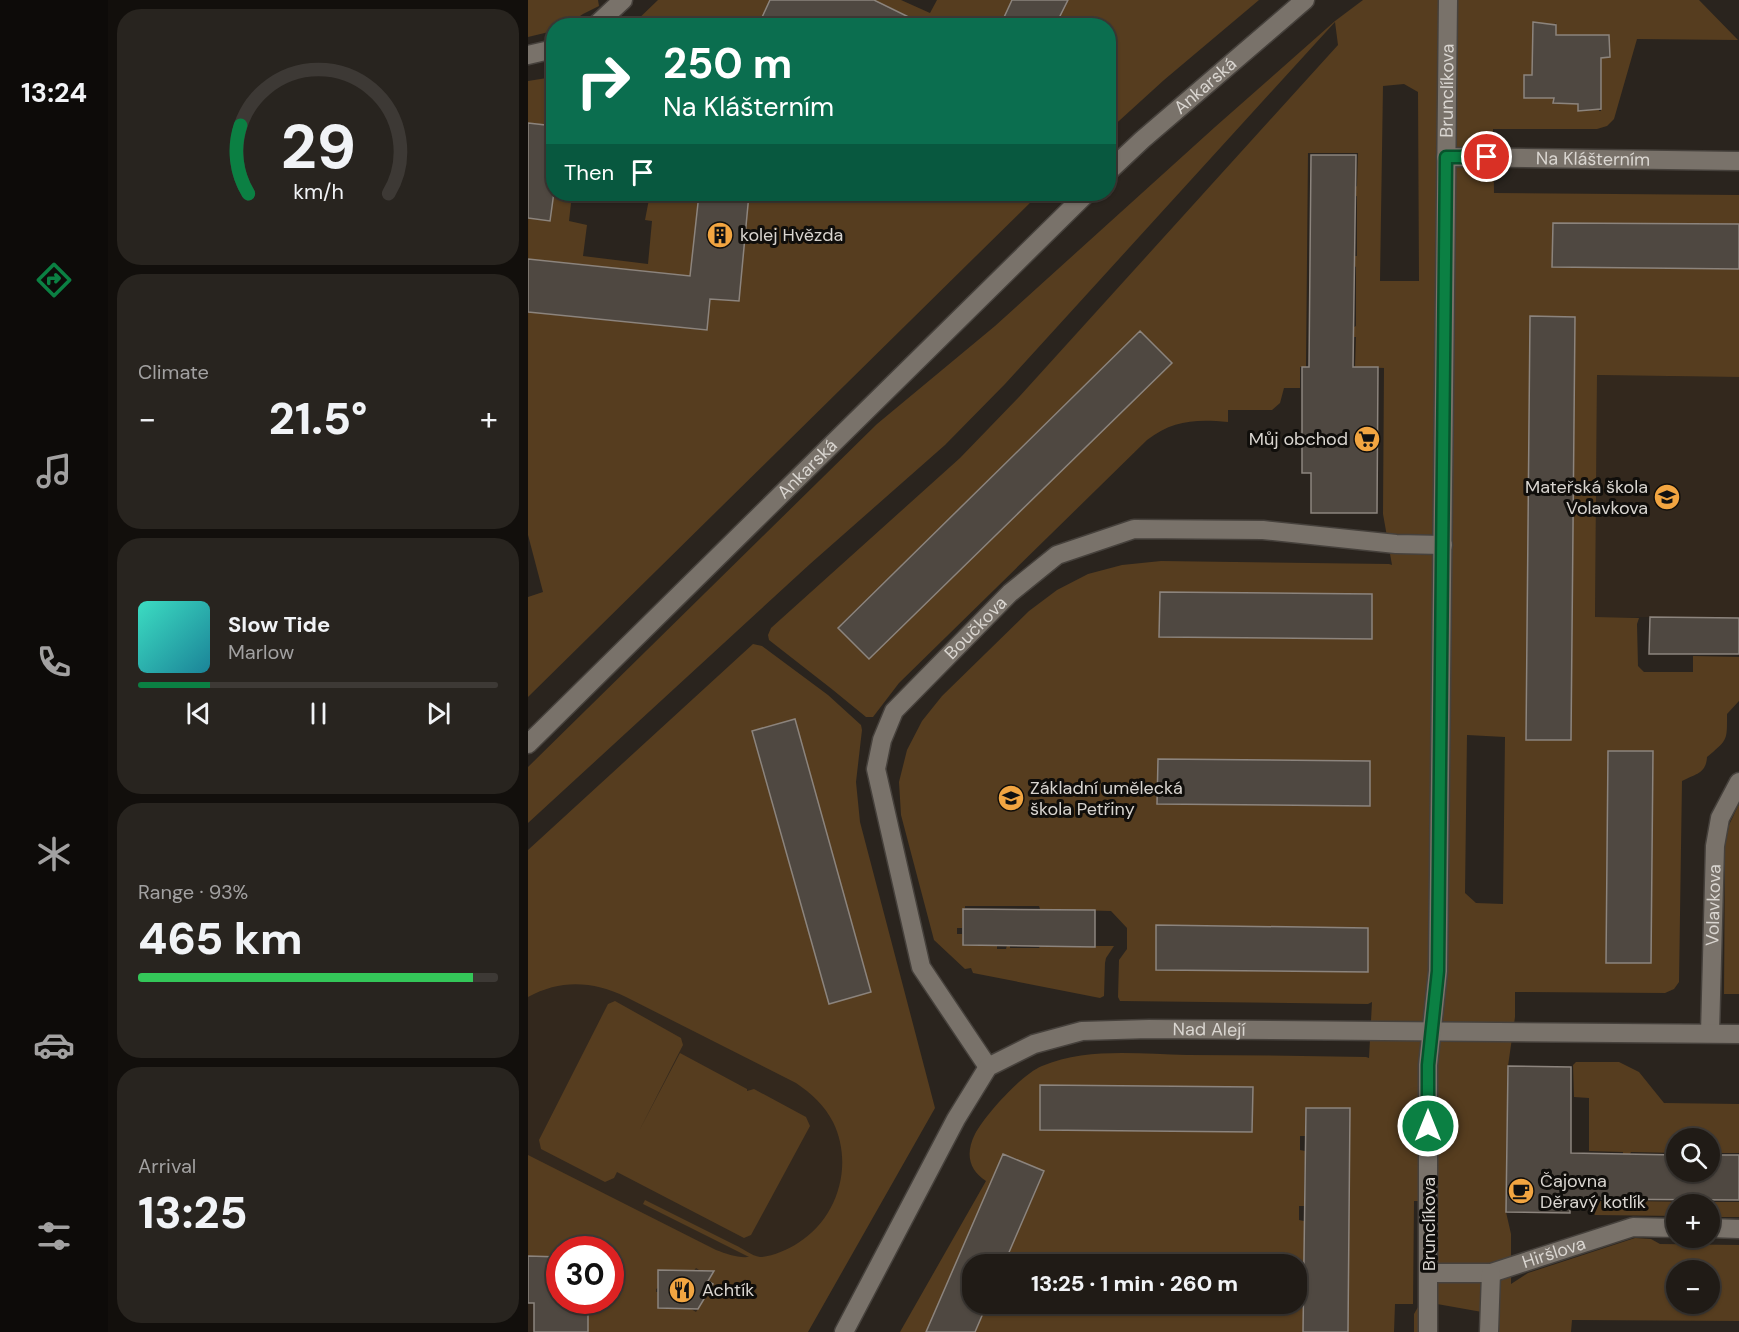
<!DOCTYPE html>
<meta charset="utf-8">
<style>
body{margin:0;font-family:"DM Sans",sans-serif;background:#28241f;color:#f1f3f6;height:100vh;display:flex;flex-direction:column;font-size:22px;white-space:nowrap}
*{box-sizing:border-box;margin:0}
p{font-size:20px;color:#a2a1a1}
.icon{flex:none;width:33px;height:33px;fill:none;stroke:currentColor;stroke-width:2;stroke-linecap:round;stroke-linejoin:round}
.map{position:relative;flex:1;overflow:hidden}
.panel{display:flex;flex-direction:column;gap:9px;padding:9px;background:#120f0c;width:420px}
.panel>*{flex:none}
.hud{position:absolute;left:18px;top:18px;width:570px;height:183px;border-radius:24px;box-shadow:0 2px 4px #0004,0 0 0 2px #3d3935;background:#0b6e4f;color:#fff;overflow:hidden}
.tools{position:absolute;left:1138px;top:1128px;display:grid;gap:12px}
.tools a{display:grid;place-items:center;width:54px;height:54px;border-radius:50%;background:#201b16;box-shadow:0 2px 4px #0004,0 0 0 2px #3d3935;font-size:30px}
.speed{position:absolute;left:18px;top:1236px;display:flex;gap:12px;font-size:30px;font-weight:700;text-align:center}
.speed>*{display:grid;place-content:center;width:78px;height:78px;border-radius:50%;background:#201b16;box-shadow:0 2px 4px #0004,0 0 0 2px #3d3935;line-height:1}
.speed .limit{border:9px solid #d22;background:#fff;color:#111}
.pin{position:absolute;display:grid;place-items:center;width:51px;height:51px;color:#fff;margin:-26px;border:3px solid #fff;border-radius:50%;box-shadow:0 2px 6px #0007}
.me{position:absolute;width:66px;margin:-33px;rotate:0deg;stroke-linejoin:round;filter:drop-shadow(0 0 4px #0008)}
.turn{display:flex;align-items:center;gap:21px;height:126px;padding:0 18px;font-size:27px}
.turn .icon{width:78px;height:78px;stroke-width:2.5}
.turn b{display:block;font-size:42px;line-height:51px}
.then{display:flex;align-items:center;height:57px;padding:0 18px;background:#0003;gap:12px;font-size:22px}
.big{font-size:45px;font-weight:800;line-height:1.1}
.panel .widget{flex:1;display:flex;flex-direction:column;justify-content:center;gap:9px;min-width:0;padding:0 21px;border-radius:24px;background:#28241f}
.panel .dial{align-items:center;gap:0}
.dial svg{height:156px;overflow:visible;fill:none;stroke:#3d3935;stroke-width:7;stroke-linecap:round;text-anchor:middle}
.dial text{fill:#f1f3f6;stroke:none}
.song{display:flex;align-items:center;gap:18px}
.cover{width:72px;height:72px;border-radius:9px;background:linear-gradient(135deg,hsl(170 70% 55%),hsl(190 70% 35%))}
.played{height:6px;border-radius:3px;background:linear-gradient(90deg,#0b8043 20%,#3d3935 20%)}
.keys{display:flex;justify-content:space-around;direction:ltr}
.heat{display:flex;justify-content:space-between;align-items:center;font-size:33px;direction:ltr}
.charge{height:9px;border-radius:4px;background:linear-gradient(90deg,#34c759 93%,#3d3935 0)}
.trip{position:absolute;left:434px;top:1254px;width:345px;height:60px;border-radius:24px;background:#201b16;box-shadow:0 2px 4px #0004,0 0 0 2px #3d3935;font-weight:800;line-height:60px;text-align:center}
main{display:flex;flex:1;min-height:0}
.dock{display:flex;flex-direction:column;width:108px;justify-content:space-around;align-items:center;background:#0d0b09;color:#a2a1a1}
.dock .icon{width:42px;height:42px}
.dock .current{color:#0b8043}
.dock b{font-size:27px;color:#f1f3f6}
.map>svg:first-child{display:block}
.built{fill:#33281d;fill-rule:evenodd}
.green{fill:#563d1f;fill-rule:evenodd}
.building{fill:#4f4841;stroke:#8c847d;stroke-width:1.5}
.lines{fill:none;stroke-linecap:round;stroke-linejoin:round}
.street-casing{stroke:#46413c;stroke-width:21}
.secondary-casing{stroke:#46413c;stroke-width:21}
.street{stroke:#79726a;stroke-width:18}
.secondary{stroke:#79726a;stroke-width:18}
.route-casing{stroke:#07532c;stroke-width:15}
.route{stroke:#0b8043;stroke-width:10}
.labels{text-anchor:middle;dominant-baseline:central;stroke-width:6;stroke-linejoin:round;paint-order:stroke}
.street-label{font-size:18px;fill:#d9d5d0;stroke:#100e0b}
.poi-label{font-size:18px;fill:#d9d5d0;stroke:#100e0b;text-anchor:start}
</style>
<main>
<nav class="dock">
<b>13:24</b>
<svg class="icon current" aria-label="directions" viewBox="0 0 24 24"><path d="M12 3l9 9-9 9-9-9zM9 14v-3h6M13 9l2 2-2 2"/></svg>
<svg class="icon" aria-label="music" viewBox="0 0 24 24"><path d="M9 18V5l10-2v13"/><circle cx="6" cy="18" r="3"/><circle cx="16" cy="16" r="3"/></svg>
<svg class="icon" aria-label="phone" viewBox="0 0 24 24"><path d="M5 4h4l2 5-3 2q2 4 5 5l2-3 5 2v4C11 20 4 13 5 4z"/></svg>
<svg class="icon" aria-label="climate" viewBox="0 0 24 24"><path d="M12 3v18M4 7l16 10M4 17L20 7"/></svg>
<svg class="icon" aria-label="car" viewBox="0 0 24 24"><path d="M5 17H2v-5l4-1 3-4h7l3 4 3 1v5h-3M9 17h6M6 11h13"/><circle cx="7" cy="17" r="2"/><circle cx="17" cy="17" r="2"/></svg>
<svg class="icon" aria-label="filters" viewBox="0 0 24 24"><path d="M4 7h16M4 17h16"/><circle cx="9" cy="7" r="2"/><circle cx="15" cy="17" r="2"/></svg>
</nav>
<section class="panel">
<div class="widget dial"><svg viewBox="0 0 100 80">
<path d="M14 69A42 42 0 1 1 86 69"/>
<path d="M14 69A42 42 0 0 1 10 34" stroke="#0b8043"/>
<text x="50" y="56" font-size="32" font-weight="700">29</text>
<text x="50" y="72" font-size="11">km/h</text>
</svg></div>
<div class="widget"><p>Climate</p>
<div class="heat"><a>−</a><b class="big">21.5°</b><a>+</a></div>
</div>
<div class="widget">
<div class="song"><i class="cover"></i><div><b>Slow Tide</b><p>Marlow</p></div></div>
<div class="played"></div>
<div class="keys"><svg class="icon" aria-label="previous" viewBox="0 0 24 24"><path d="M18 5L8 12l10 7zM5 5v14"/></svg><svg class="icon" aria-label="pause" viewBox="0 0 24 24"><path d="M8 5v14M16 5v14"/></svg><svg class="icon" aria-label="next" viewBox="0 0 24 24"><path d="M6 5l10 7-10 7zM19 5v14"/></svg></div>
</div>
<div class="widget"><p>Range · 93%</p><b class="big">465 km</b><div class="charge"></div></div>
<div class="widget"><p>Arrival</p><b class="big">13:25</b></div>
</section>
<div class="map">
<svg width="1211" height="1332" viewBox="0 0 1211 1332">
<rect width="100%" height="100%" fill="#2a241e"/>
<path class="built" d="M1069,375L1211,377V654H1121L1122,617L1067,618Z
M0,935L384,1100L280,1332H0ZM32,1250H82V1300H32Z"/>
<path class="green" d="M0,0H70L71,6L55,14L39,25L26,26L25,31L0,37Z
M130,0H274L285,25L103,26Z
M346,0H373L402,13L409,0H731L636,80L581,130L580,26L399,25Z
M835,0H1171L1210,40L1109,39L1086,119L1079,126L1069,129H965L966,193L1211,195V224L1025,223V267L1211,269V377L1069,375L1067,617L1111,618L1109,624L1110,666L1116,672H1165V656L1211,657V701L1199,714C1199,741 1200,739 1179,757C1178,774 1167,774 1154,781L1151,982L1146,989L1137,993L987,992V1017L980,1066L978,1212L983,1234V1284L1000,1273L1107,1238L1123,1239L1132,1244L1211,1245V1321L1044,1320L1043,1332H954V1312L909,1304V1332H886V1314L894,1300L896,1201H886L885,1304H867L866,1332H820L822,1108H778L777,1136H772V1150L777,1151L776,1206H771V1220L776,1221V1276L771,1277V1291H776L775,1332H447L459,1304H768V1264H476L516,1172L475,1154L398,1332H372L458,1181C441,1170 437,1154 447,1134C457,1115 494,1074 514,1066C559,1047 612,1054 659,1055C719,1055 778,1056 838,1057L841,1058L844,1002L840,1004L592,1001L590,997L591,960L599,949V928L583,911L512,909L511,906H437V908L435,909L434,928H429V934H434L435,945H469V949H478L479,945H482V948H511L512,946H586L578,958L577,963L576,996L572,998L445,973L443,968L437,969L406,940L373,815L371,782L379,750L394,721L414,696L501,611L529,590L560,574L594,565L633,561L861,564L864,565L855,514L856,368L827,367L828,337H825L826,327L828,326V267L826,266V256H829V196H827V187L829,186L830,153H780L778,367H772V388H756L752,403L744,410H700V422C668,419 645,420 619,440L371,683L345,717H338L305,690L241,640L240,635L243,628L432,458L491,397L810,45L807,22L477,384L417,445L282,564L0,823V767L349,424L467,326L687,127L807,21ZM1005,22L1007,25H1026L1028,23V35H1082L1079,37L1082,57L1073,58V111H1071V108L1040,98V104L1027,101L1026,104V98H996L1004,75ZM876,84L890,92L891,281H852L855,86ZM1003,316L1047,317L1042,740H998ZM612,331L643,363L340,659L310,627ZM632,592L844,594V639L631,636ZM939,735L977,737L975,904L948,903L937,893ZM1080,751H1124L1122,963H1078ZM630,759L842,761V805L629,803ZM629,925L840,928V972L628,970ZM1149,1270H1182V1304H1149Z
M25,77V126L0,123V81Z
M25,192L26,194H44L41,221L59,225L55,256L120,264L124,221L117,220L122,194H511L0,697V597L15,592L0,535V312L178,330L182,299L162,276L0,259V218L22,221Z
M225,644L234,646L300,695L333,725L334,730L328,782L332,822L407,1108L280,1332H60V1301L82,1300V1250H32L31,1257L0,1256V1155L188,1250C199,1254 209,1258 221,1257L115,1204L117,1200C147,1215 177,1230 207,1245C214,1248 224,1256 232,1257C243,1257 261,1249 270,1243C310,1218 326,1165 305,1122C297,1106 283,1093 268,1083L98,997C65,981 33,979 0,997V850ZM267,720L343,992L301,1004L224,732ZM168,1268L182,1277L180,1281L185,1284L168,1312L163,1309L130,1308V1292H128V1289L130,1288L131,1270L162,1271L165,1272Z
M1211,804V994H1196L1197,846L1201,825Z
M87,1001L153,1038L155,1045L111,1131L152,1053L219,1089V1091L226,1089L278,1117L282,1126L223,1235L216,1238L89,1172L86,1178L77,1182L13,1149L11,1140L80,1004Z
M1048,1062H1091L1111,1072L1136,1103L1211,1104V1153H1182V1138H1149V1153L1103,1152L1102,1154H1095V1152L1061,1151V1098L1046,1097L1045,1065Z
M1094,1199H1103L1104,1201L1163,1202L1164,1199L1173,1200L1174,1202H1211V1217H1182V1204H1149V1216L1067,1215L1062,1208L1060,1201H1093Z"/>
<path class="building" d="M242,0H346L399,26H230Z
M484,0H540L527,26H472Z
M1005,22L1028,25V35H1081L1082,57L1073,58V109L1050,111V104L1025,103L1026,98H996V75H1004Z
M0,123L26,126V192L22,221L0,218Z
M783,155H828L825,367H850L849,513H783V473H774V367H781Z
M171,194H221L211,301L182,299L179,330L0,312V259L162,276Z
M1025,223L1211,224V269L1024,267Z
M1002,316L1047,317L1043,740H998Z
M612,331L644,363L341,659L310,628Z
M632,592L844,594V639L631,637Z
M1122,617L1211,618V654H1121Z
M267,719L343,992L301,1004L224,731Z
M1080,751H1125L1123,963H1078Z
M630,759L842,761V806L629,804Z
M435,909L567,910V947L435,945Z
M628,925L840,928V972L628,970Z
M980,1066L1043,1067V1153L1149,1155V1172H1182V1155H1211V1200L1042,1199V1213L978,1212Z
M512,1085L725,1087L724,1132L512,1130Z
M778,1108H822L820,1332H775Z
M475,1154L516,1171L476,1264H444V1304H459L447,1332H398Z
M0,1256L32,1257V1300H60V1332H6V1303H0Z
M130,1270L186,1271L180,1281L185,1284L170,1309L130,1308Z"/>
<g class="lines">
<defs>
<g id="street">
<path d="M67,26L95,0"/>
<path d="M0,55L26,49"/>
<path id="s1" d="M918,157L1211,161"/>
<path id="s2" d="M1182,1033L1187,846L1192,818L1211,782"/>
<path id="s3" d="M460,1067L393,967L348,769L354,740L366,711L482,593L529,555L606,529L735,530L868,544L915,545"/>
<path d="M1182,1228L1211,1229"/>
<path id="s4" d="M901,1273H963L1105,1227L1149,1228"/>
<path id="s5" d="M316,1332L428,1119L460,1067L506,1044L554,1031L621,1029L1211,1034"/>
<path id="s6" d="M900,1332V1065L910,971L920,0"/>
<path d="M961,1332L963,1273"/>
</g>
<g id="secondary">
<path id="s7" d="M580,172L614,140L777,0"/>
<path id="s8" d="M0,744L558,194"/>
</g>
</defs>
<use href="#street" class="street-casing"/>
<use href="#secondary" class="secondary-casing"/>
<use href="#street" class="street"/>
<use href="#secondary" class="secondary"/>
</g>
<g class="lines">
<defs>
<path id="route" d="M900,1126V1065L910,971L918,157H959"/>
</defs>
<use href="#route" class="route-casing"/>
<use href="#route" class="route"/>
</g>
<defs>
<symbol id="building-disc" viewBox="-11 -11 22 22"><circle r="9.5" fill="#f2a541" stroke="#100e0b"/><path d="M-4-6H4V6H1V3H-1V6H-4ZM-2.5-4.3h1.7v1.8h-1.7ZM.8-4.3h1.7v1.8H.8ZM-2.5-1h1.7V.8h-1.7ZM.8-1h1.7V.8H.8Z" fill="#111"/></symbol>
<symbol id="supermarket-disc" viewBox="-11 -11 22 22"><circle r="9.5" fill="#f2a541" stroke="#100e0b"/><path d="M-6-5.5h2.5l.6 2H6L4.5 2H-2.5L-4.4-4H-6ZM-1.5 3.2a1.3 1.3 0 1 0 .1 0ZM3 3.2a1.3 1.3 0 1 0 .1 0Z" fill="#111"/></symbol>
<symbol id="school-disc" viewBox="-11 -11 22 22"><circle r="9.5" fill="#f2a541" stroke="#100e0b"/><path d="M0-5L7-2L0 1L-7-2ZM-4 1L0 2.5L4 1V4Q0 6-4 4Z" fill="#111"/></symbol>
<symbol id="cafe-disc" viewBox="-11 -11 22 22"><circle r="9.5" fill="#f2a541" stroke="#100e0b"/><path d="M-5.5-4.5H6V0H3Q3 3.5 0 3.5H-2.5Q-5.5 3.5-5.5 0ZM3-3.2v2h1.7v-2ZM-6 4.5H4V6H-6Z" fill="#111"/></symbol>
<symbol id="restaurant-disc" viewBox="-11 -11 22 22"><circle r="9.5" fill="#f2a541" stroke="#100e0b"/><path d="M-5-6h1v4h1v-4h1v4h1v-4h1v5L-1.5 .5V6h-2V.5L-5-1ZM5-6V6H3V1.5H1.5Q1.5-4 5-6Z" fill="#111"/></symbol>
</defs>
<g fill-rule="evenodd">
<use href="#building-disc" x="177" y="220" width="30" height="30"/>
<use href="#supermarket-disc" x="824" y="424" width="30" height="30"/>
<use href="#school-disc" x="1124" y="482" width="30" height="30"/>
<use href="#school-disc" x="468" y="783" width="30" height="30"/>
<use href="#cafe-disc" x="978" y="1176" width="30" height="30"/>
<use href="#restaurant-disc" x="139" y="1275" width="30" height="30"/>
</g>
<g class="labels">
<g class="street-label">
<text stroke="none"><textPath href="#s7" startOffset="130">Ankarská</textPath></text>
<text stroke="none"><textPath href="#s6" startOffset="1242">Brunclíkova</textPath></text>
<text stroke="none"><textPath href="#s1" startOffset="147">Na Klášterním</textPath></text>
<text stroke="none"><textPath href="#s8" startOffset="392">Ankarská</textPath></text>
<text stroke="none"><textPath href="#s3" startOffset="501">Boučkova</textPath></text>
<text stroke="none"><textPath href="#s2" startOffset="128">Volavkova</textPath></text>
<text stroke="none"><textPath href="#s5" startOffset="530">Nad Alejí</textPath></text>
<text transform="translate(901 1224) rotate(-90)">Brunclíkova</text>
<text stroke="none"><textPath href="#s4" startOffset="128">Hiršlova</textPath></text>
</g>
<g class="poi-label">
<text x="212" y="235">kolej Hvězda</text>
<text x="820" y="439" text-anchor="end">Můj obchod</text>
<text x="1120" y="487" text-anchor="end">Mateřská škola<tspan x="1120" dy="21">Volavkova</tspan></text>
<text x="502" y="788">Základní umělecká<tspan x="502" dy="21">škola Petřiny</tspan></text>
<text x="1012" y="1181">Čajovna<tspan x="1012" dy="21">Děravý kotlík</tspan></text>
<text x="174" y="1290">Achtík</text>
</g>
</g>
</svg>
<div class="tools">
<a><svg class="icon" aria-label="search" viewBox="0 0 24 24"><circle cx="10" cy="10" r="6"/><path d="M15 15l6 6"/></svg></a>
<a>+</a>
<a>−</a>
</div>
<div class="speed"><div class="limit">30</div></div>
<div class="pin" style="left:959px;top:157px;background:#d93025"><svg class="icon" aria-label="arrive" viewBox="0 0 24 24"><path d="M6 21V4h12l-3 4 3 4H6"/></svg></div>
<svg class="me" style="left:900px;top:1126px" viewBox="-20 -20 40 40"><circle r="17" fill="#0b8043" stroke="#fff" stroke-width="3"/><path d="M0-11L8 9 0 5-8 9z" fill="#fff"/></svg>
<div class="trip">13:25 · 1 min · 260 m</div>
<div class="hud">
<div class="turn"><svg class="icon" aria-label="right" viewBox="0 0 24 24"><path d="M7 20v-9h11M14 6l5 5-5 5"/></svg><div><b>250 m</b>Na Klášterním</div></div>
<div class="then">Then<svg class="icon" aria-label="arrive" viewBox="0 0 24 24"><path d="M6 21V4h12l-3 4 3 4H6"/></svg></div>
</div>
</div>
</main>
